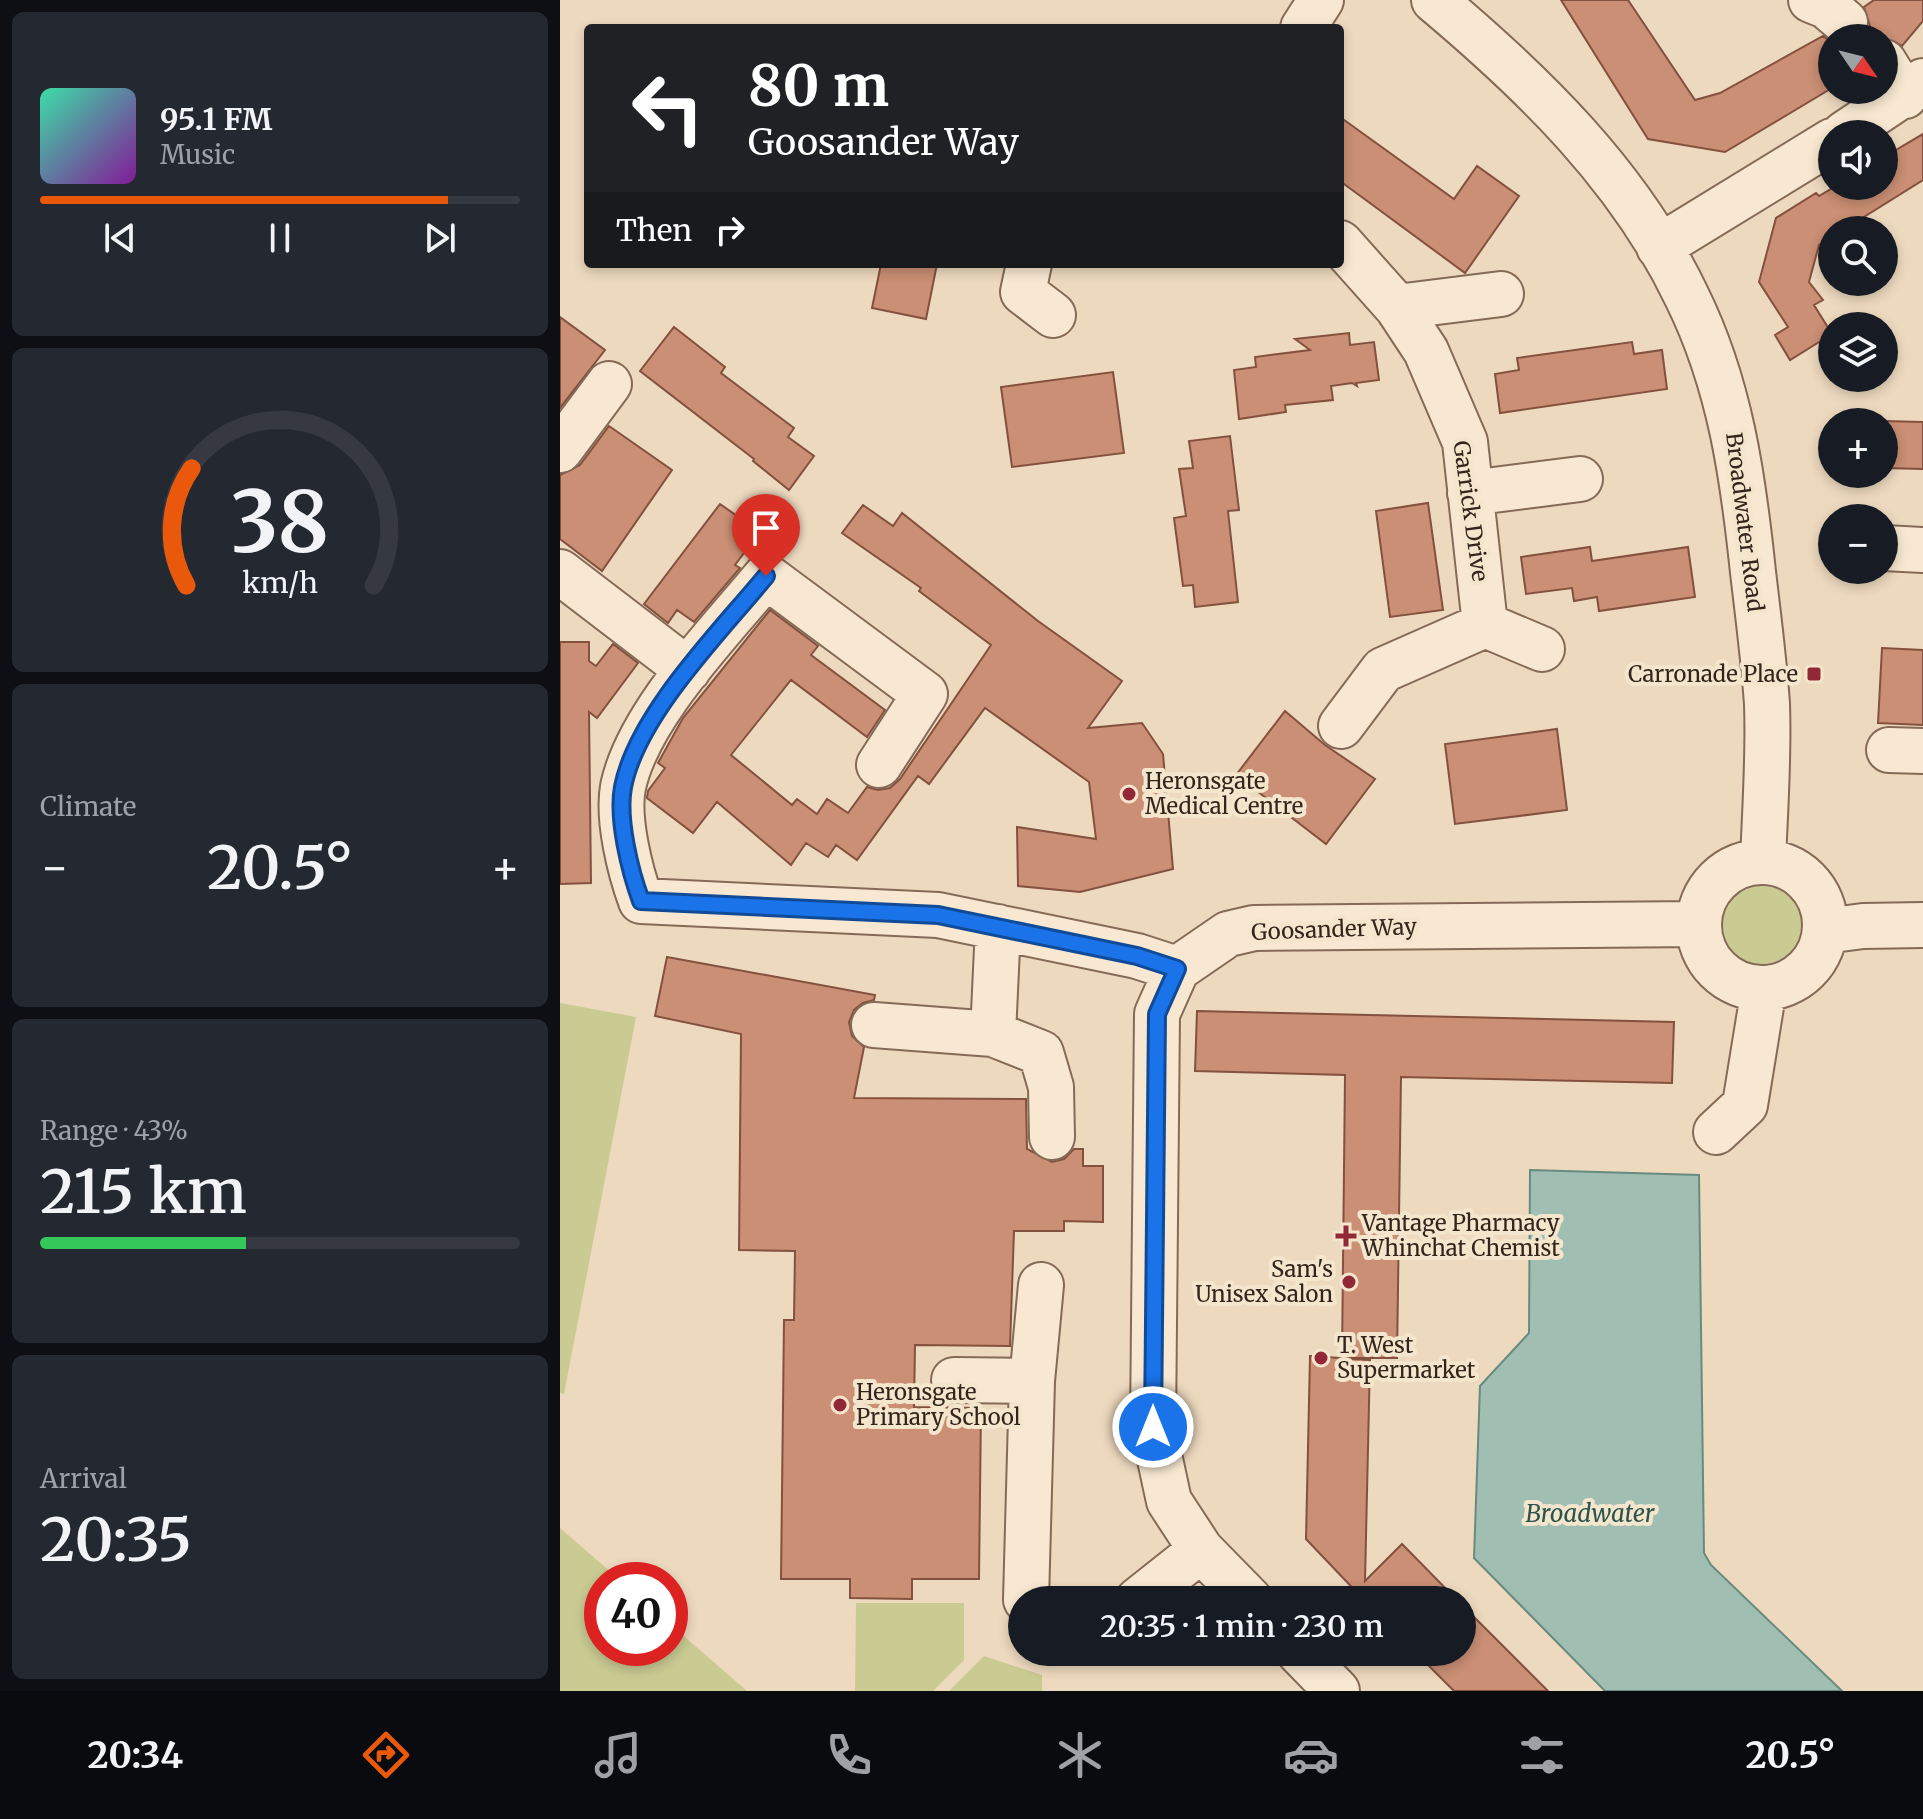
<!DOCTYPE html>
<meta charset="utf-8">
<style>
body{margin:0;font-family:Merriweather,serif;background:#242831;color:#f1f3f6;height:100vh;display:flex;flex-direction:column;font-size:30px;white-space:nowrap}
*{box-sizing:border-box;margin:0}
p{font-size:26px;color:#9ea1a6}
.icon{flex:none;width:44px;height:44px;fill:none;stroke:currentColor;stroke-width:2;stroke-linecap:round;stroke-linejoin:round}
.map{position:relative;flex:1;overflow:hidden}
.sheet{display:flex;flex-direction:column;gap:12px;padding:12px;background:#0d0f14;width:560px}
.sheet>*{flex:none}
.top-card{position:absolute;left:24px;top:24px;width:760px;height:244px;border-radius:8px;box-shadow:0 4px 12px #0003;background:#202124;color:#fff;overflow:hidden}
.needle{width:52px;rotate:125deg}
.fabs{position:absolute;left:1258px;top:24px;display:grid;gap:16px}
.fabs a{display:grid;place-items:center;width:80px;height:80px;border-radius:50%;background:#171b24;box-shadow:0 4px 12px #0003;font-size:40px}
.speed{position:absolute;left:24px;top:1562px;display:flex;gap:16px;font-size:40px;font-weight:700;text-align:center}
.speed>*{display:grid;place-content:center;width:104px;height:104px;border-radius:50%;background:#171b24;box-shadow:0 4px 12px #0003;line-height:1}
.speed .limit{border:12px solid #d22;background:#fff;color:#111}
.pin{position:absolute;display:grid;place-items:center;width:68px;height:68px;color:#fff;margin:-82px -34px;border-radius:50% 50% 50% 0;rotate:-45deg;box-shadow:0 0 8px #0007}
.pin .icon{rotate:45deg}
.me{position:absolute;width:88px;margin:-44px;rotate:0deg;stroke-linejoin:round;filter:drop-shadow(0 0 6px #0008)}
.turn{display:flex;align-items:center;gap:28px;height:168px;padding:0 32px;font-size:36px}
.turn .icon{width:104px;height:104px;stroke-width:2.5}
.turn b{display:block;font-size:56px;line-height:68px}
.then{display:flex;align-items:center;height:76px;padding:0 32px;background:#0003;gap:16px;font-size:30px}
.big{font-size:60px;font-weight:600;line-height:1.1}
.sheet .tile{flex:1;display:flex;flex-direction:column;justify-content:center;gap:12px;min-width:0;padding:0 28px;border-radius:12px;background:#242831}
.sheet .dial{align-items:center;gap:0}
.dial svg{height:208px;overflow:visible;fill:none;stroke:#363941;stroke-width:7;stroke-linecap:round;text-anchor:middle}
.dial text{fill:#f1f3f6;stroke:none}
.song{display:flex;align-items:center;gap:24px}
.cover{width:96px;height:96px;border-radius:12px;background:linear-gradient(135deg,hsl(160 70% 55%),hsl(290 70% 35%))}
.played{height:8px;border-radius:4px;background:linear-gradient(90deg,#ea580c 85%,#363941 85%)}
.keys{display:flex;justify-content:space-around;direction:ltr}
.heat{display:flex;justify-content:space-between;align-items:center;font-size:44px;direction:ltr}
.charge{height:12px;border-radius:6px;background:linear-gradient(90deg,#34c759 43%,#363941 0)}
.trip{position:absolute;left:448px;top:1586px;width:468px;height:80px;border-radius:40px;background:#171b24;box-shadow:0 4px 12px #0003;font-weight:600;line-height:80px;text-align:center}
.menu{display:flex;height:128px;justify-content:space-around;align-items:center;background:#090b0e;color:#9ea1a6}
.menu .icon{width:56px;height:56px}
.menu .active{color:#ea580c}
.menu b{font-size:36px;color:#f1f3f6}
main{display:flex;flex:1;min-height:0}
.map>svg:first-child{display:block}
.green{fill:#caca93}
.water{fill:#a1beb2;stroke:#698b7f;stroke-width:2}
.building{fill:#ca8f74;stroke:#83513e;stroke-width:2}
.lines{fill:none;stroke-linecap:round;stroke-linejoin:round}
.minor-casing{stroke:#846a57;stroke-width:48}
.minor{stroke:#f8e8d1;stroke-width:44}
.route-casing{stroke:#114b97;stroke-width:20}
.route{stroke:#1a73e8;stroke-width:14}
.poi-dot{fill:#922835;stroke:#f4e5cd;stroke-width:3}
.labels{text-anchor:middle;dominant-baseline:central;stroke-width:8;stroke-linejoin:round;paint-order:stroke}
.street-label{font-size:22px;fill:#34251c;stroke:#f4e5cd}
.poi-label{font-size:22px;fill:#34251c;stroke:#f4e5cd;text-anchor:start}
.water-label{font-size:24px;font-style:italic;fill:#2b544c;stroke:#f4e5cd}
</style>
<main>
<section class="sheet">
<div class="tile">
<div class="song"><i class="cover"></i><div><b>95.1 FM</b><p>Music</p></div></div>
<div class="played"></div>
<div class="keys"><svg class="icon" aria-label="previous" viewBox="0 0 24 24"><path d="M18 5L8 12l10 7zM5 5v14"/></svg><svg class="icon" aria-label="pause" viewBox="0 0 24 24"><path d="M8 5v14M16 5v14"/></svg><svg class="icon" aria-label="next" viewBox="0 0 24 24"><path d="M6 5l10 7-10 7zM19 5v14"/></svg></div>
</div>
<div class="tile dial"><svg viewBox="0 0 100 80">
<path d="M14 69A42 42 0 1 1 86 69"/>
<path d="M14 69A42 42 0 0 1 16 24" stroke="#ea580c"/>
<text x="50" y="56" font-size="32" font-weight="700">38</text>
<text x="50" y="72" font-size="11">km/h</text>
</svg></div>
<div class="tile"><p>Climate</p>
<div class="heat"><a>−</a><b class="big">20.5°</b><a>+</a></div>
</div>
<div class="tile"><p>Range · 43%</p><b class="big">215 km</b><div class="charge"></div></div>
<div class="tile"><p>Arrival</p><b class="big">20:35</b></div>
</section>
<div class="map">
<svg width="1363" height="1691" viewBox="0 0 1363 1691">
<rect width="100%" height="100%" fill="#edd9be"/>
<path class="green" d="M1163 925a39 39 0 1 1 78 0a39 39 0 1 1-78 0Z
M0,1003L76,1017L4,1394L0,1393Z
M0,1528L60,1580H42V1648H110V1624L187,1691H0Z
M296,1603H404V1660L373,1691H295Z
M424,1656L482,1675V1691H389Z"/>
<path class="water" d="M970,1170L1139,1175L1144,1553L1151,1565L1282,1691H1045L914,1558L920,1386L969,1333Z"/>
<path class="building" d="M1001,0H1068L1135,100L1160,93L1263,36L1272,43V88L1165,152L1088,139Z
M1314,0H1363V21L1342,46L1324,37L1304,38L1310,26L1304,7Z
M780,117L894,199L917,166L959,196L905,273L780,181Z
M1363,134V180L1283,230H1272V237L1259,245L1249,282L1263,300L1254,305L1272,334L1230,360L1215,335L1228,327L1199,282L1216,218L1256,193L1259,196L1276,186H1324V157Z
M321,264H377L366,319L312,308Z
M0,317L45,350L0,408Z
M114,327L165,367L161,373L234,428L228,437L254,456L229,490L193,461L194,459L80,371Z
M789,333L790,345L814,342L819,380L796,383L797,386L792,383L771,386L773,400L725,405L726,412L679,419L674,370L696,367L695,357L750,350L735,339Z
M1072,342L1074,354L1102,350L1107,389L940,413L935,374L959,370L957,358Z
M553,372L564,453L452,467L441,387Z
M1324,421L1363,422V469L1324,468Z
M49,426L112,470L42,571L0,539V475L20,465Z
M670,436L679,510L668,511L678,602L635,607L633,585L623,586L614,518L626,516L619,469L633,468L629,441Z
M868,503L883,610L830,617L816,511Z
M160,504L200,532L175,565L180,568L134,622L117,610L108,623L84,604Z
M303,505L333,526L342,513L478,621L562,681L528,728L582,723L603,754L613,869L520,892L458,886L457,827L536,839L529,782L425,708L369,784L358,776L297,860L276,845L268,857L246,843L231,865L157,802L133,833L87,798L88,791L105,768L98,763L123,718L210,610L258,646L251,655L325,710L307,737L231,680L171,755L232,805L237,799L257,814L267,799L288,813L307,787L318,790L330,788L340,779L431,645L359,591L361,588L282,533Z
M1030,547L1032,561L1128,547L1135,597L1039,611L1037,597L1014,601L1012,588L966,594L961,557Z
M0,642H29V661L36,666L53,644L78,663L37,718L29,712L31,883L0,884Z
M1322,648L1363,650V725L1318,723Z
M725,711L765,745L815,779L766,844L676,775Z
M997,729L1007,810L895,824L885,744Z
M107,957L315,995L314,1000L303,1003L294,1010L289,1022L292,1036L304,1047L294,1098L466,1099L467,1149L492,1162L504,1159L514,1149H523V1166H543V1222L504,1221V1231H454L450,1346L355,1345L354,1407L421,1408L419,1579H352V1599L290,1598V1579H221L224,1320H234L235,1251L179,1250L181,1034L95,1016Z
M637,1011L1114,1022L1112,1083L841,1077L837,1358H782L785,1075L635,1071Z
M750,1356L810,1360L805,1581L842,1544L897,1600H804L746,1539Z
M902,1605L988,1691H894L855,1652H902Z"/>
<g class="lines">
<defs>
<path id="minor" d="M874,0C974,84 1070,177 1127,297C1170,384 1183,476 1193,572C1198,615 1204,660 1207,704C1209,756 1205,809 1203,861
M1251,0L1266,6L1285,22
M743,28L761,0
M1324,62L1345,96
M1284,134L1363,81
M780,243L837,307L866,351L905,442L925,625
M1099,247L1272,141
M469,264L463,292L493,315
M837,307L941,294
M0,450L49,384
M910,493L1020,479
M1324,548L1363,550
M0,572L128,670
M781,726L823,670L925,625L982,649
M1329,750L1363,751
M319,765L365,694L206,576C159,633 78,715 63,787C57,819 70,871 81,901L378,915L577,956L617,969
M1139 925a63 63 0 1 1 126 0a63 63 0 1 1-126 0Z
M1265,931L1303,926L1363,925
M617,969L597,1014L593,1427L609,1501L641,1550L690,1600
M617,969L668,934L694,928L1138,924
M314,1025L433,1034L481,1053L491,1087L492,1137
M433,1034L438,927
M1156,1132L1185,1105L1204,988
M394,1380L472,1381
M466,1600L472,1381L481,1285
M578,1600L641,1550
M739,1652L777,1691"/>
</defs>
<use href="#minor" class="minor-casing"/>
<use href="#minor" class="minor"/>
</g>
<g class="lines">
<defs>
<path id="route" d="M206,576C159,633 77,715 63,787C57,819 70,871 81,901L378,915L577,956L617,969L597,1014L593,1427"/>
</defs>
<use href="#route" class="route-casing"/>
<use href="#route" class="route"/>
</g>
<g class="poi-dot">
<rect x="1246" y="666" width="16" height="16" rx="4"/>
<circle cx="569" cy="794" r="8"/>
<path d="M782 1224h8v8h8v8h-8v8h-8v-8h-8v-8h8z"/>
<circle cx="789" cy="1282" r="8"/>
<circle cx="761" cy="1358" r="8"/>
<circle cx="280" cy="1405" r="8"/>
</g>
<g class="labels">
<g class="street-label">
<text transform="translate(911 511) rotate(82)">Garrick Drive</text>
<text transform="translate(1185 522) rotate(83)">Broadwater Road</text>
<text transform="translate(774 929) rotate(-2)">Goosander Way</text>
</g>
<g class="poi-label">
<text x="1238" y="674" text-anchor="end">Carronade Place</text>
<text x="585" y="781">Heronsgate<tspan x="585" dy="25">Medical Centre</tspan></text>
<text x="802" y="1223">Vantage Pharmacy<tspan x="802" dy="25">Whinchat Chemist</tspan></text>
<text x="773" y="1269" text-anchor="end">Sam's<tspan x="773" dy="25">Unisex Salon</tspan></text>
<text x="777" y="1345">T. West<tspan x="777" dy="25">Supermarket</tspan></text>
<text x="296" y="1392">Heronsgate<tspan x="296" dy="25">Primary School</tspan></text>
</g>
<g class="water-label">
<text x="1030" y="1513">Broadwater</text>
</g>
</g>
</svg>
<div class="fabs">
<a><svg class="needle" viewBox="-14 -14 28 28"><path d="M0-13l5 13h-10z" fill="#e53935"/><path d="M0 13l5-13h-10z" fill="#9ea1a6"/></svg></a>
<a><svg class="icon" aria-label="sound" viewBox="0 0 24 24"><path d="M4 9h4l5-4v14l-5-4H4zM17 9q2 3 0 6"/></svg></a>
<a><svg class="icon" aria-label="search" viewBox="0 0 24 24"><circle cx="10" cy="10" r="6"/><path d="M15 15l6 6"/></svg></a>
<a><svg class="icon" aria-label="layers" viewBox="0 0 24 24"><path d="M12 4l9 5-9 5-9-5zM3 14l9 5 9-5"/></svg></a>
<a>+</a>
<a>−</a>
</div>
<div class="speed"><div class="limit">40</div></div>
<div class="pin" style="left:206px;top:576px;background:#d93025"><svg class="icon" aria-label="arrive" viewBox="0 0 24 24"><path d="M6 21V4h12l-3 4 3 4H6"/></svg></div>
<svg class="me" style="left:593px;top:1427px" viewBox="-20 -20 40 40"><circle r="17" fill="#1a73e8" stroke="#fff" stroke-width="3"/><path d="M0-11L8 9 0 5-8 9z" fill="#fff"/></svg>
<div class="trip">20:35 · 1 min · 230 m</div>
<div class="top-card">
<div class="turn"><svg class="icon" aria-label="left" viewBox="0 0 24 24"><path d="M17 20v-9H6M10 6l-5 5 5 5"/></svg><div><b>80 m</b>Goosander Way</div></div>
<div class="then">Then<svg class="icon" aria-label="right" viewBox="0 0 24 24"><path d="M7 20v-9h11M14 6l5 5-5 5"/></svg></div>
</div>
</div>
</main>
<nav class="menu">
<b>20:34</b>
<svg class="icon active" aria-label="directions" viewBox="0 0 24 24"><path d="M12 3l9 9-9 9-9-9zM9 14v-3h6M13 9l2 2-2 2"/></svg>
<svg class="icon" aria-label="music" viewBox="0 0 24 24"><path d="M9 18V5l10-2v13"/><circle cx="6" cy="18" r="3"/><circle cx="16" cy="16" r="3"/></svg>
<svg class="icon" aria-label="phone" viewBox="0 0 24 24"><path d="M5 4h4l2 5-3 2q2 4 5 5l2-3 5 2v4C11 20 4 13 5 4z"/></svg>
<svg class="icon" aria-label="climate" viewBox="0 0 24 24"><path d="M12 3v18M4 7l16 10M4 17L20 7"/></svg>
<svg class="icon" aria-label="car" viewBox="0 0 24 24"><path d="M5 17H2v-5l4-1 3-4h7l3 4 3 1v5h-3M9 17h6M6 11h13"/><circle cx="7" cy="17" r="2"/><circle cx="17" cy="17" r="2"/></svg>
<svg class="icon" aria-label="filters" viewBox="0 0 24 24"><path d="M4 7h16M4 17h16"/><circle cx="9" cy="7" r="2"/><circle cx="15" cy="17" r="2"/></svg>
<b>20.5°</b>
</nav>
